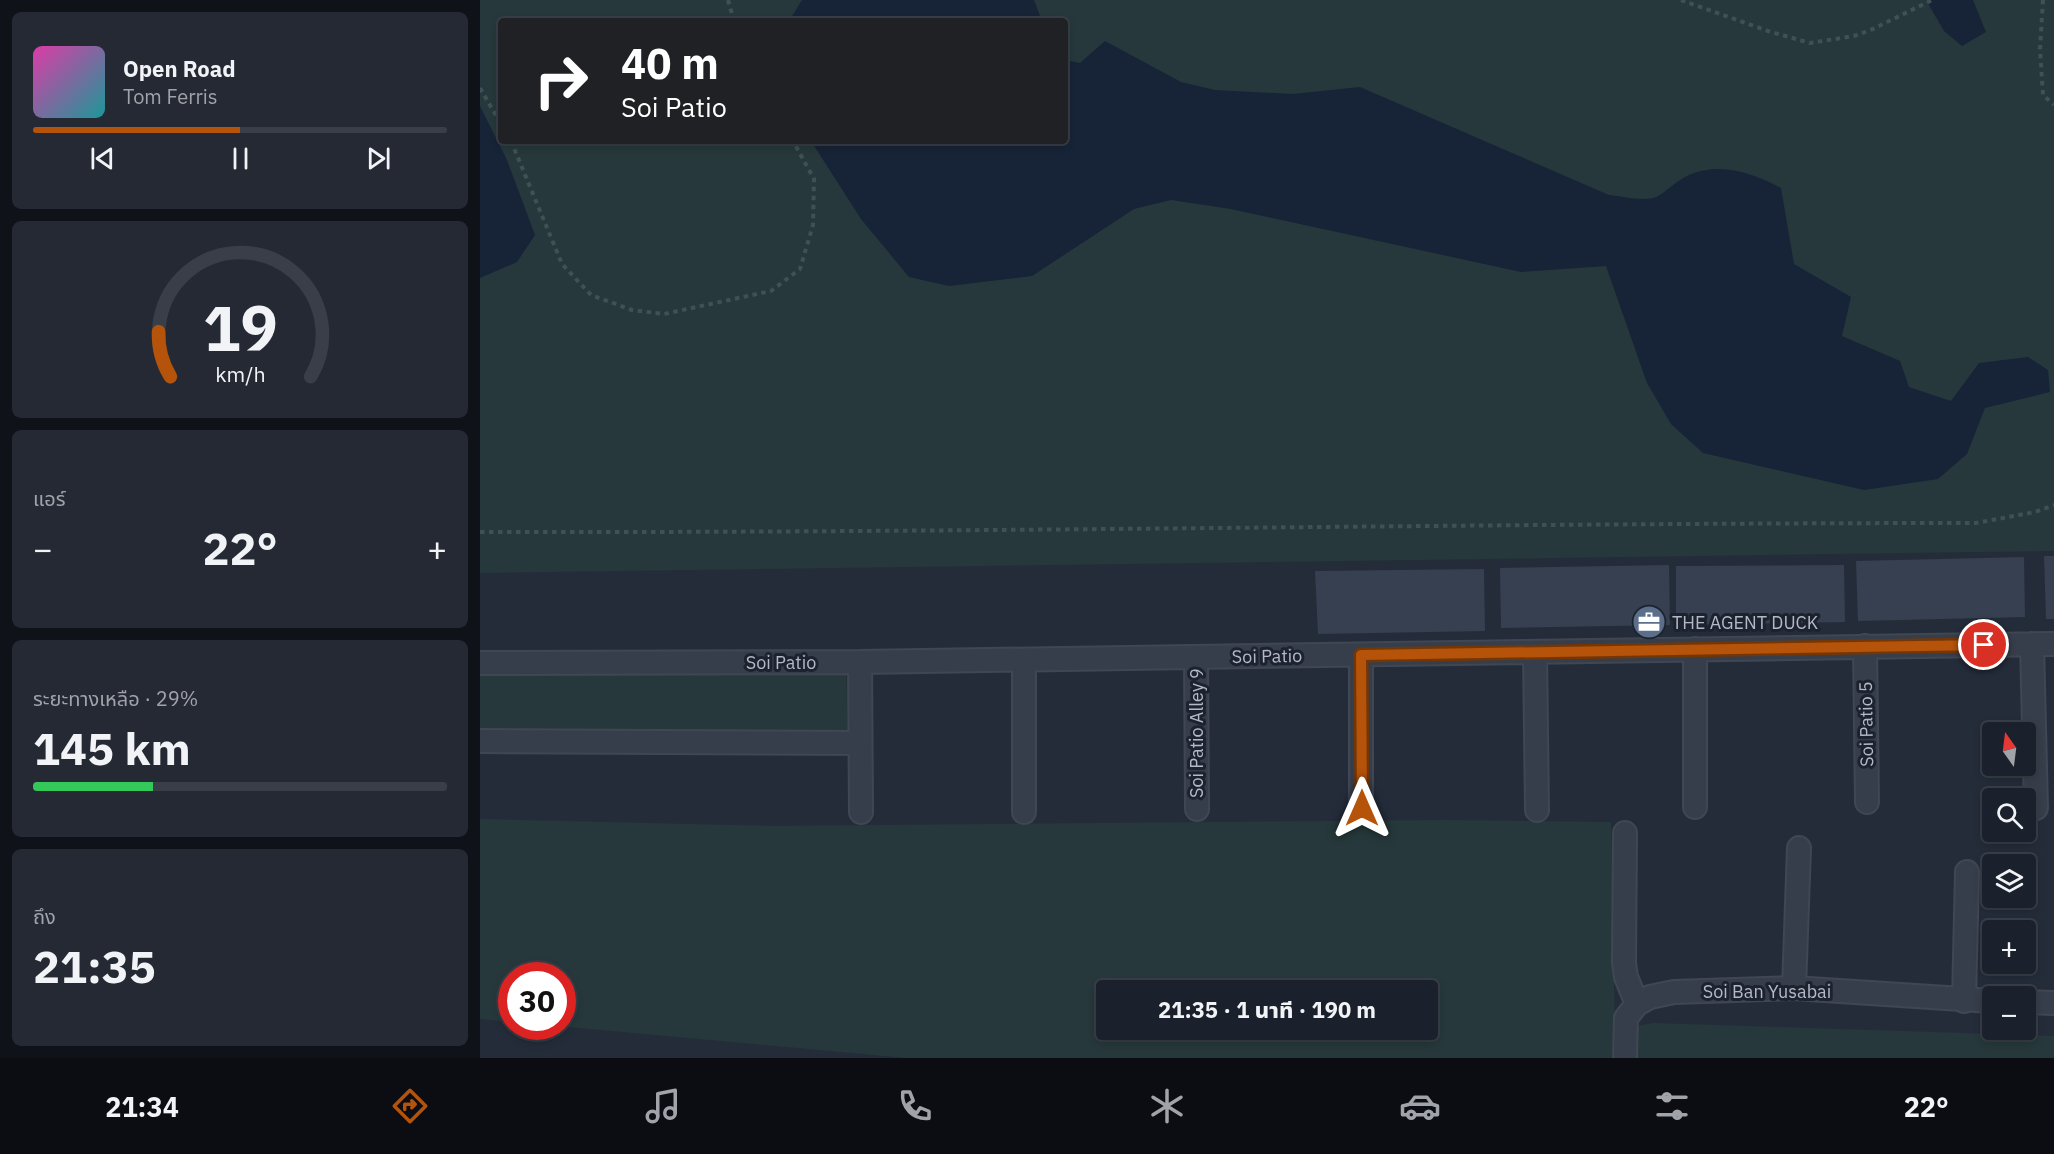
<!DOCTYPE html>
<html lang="th">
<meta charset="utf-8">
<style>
body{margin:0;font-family:"IBM Plex Sans","Noto Sans Thai",sans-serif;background:#242934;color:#f1f3f6;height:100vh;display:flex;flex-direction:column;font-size:22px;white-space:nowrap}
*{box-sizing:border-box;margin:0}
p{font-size:20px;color:#a0a3a9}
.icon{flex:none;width:33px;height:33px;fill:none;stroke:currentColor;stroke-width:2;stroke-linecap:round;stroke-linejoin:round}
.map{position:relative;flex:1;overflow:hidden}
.side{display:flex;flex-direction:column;gap:12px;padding:12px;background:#0f1218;width:480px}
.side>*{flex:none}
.hud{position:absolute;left:18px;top:18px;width:570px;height:126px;border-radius:6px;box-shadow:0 3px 9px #0003,0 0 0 2px #393e48;background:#202124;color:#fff;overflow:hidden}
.needle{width:39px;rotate:346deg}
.fabs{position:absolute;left:1502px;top:722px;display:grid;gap:12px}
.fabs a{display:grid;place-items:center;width:54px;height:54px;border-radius:6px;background:#1b212c;box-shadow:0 3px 9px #0003,0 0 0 2px #393e48;font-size:30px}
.speed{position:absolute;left:18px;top:962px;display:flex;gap:12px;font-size:30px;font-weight:700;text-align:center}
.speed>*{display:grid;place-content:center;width:78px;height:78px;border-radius:50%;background:#1b212c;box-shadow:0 3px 9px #0003,0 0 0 2px #393e48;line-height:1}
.speed .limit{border:9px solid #d22;background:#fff;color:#111}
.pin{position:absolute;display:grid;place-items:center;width:51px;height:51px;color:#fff;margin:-26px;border:3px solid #fff;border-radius:50%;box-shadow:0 2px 6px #0007}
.me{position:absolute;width:66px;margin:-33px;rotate:0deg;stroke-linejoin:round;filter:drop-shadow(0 0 4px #0008)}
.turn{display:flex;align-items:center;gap:21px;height:126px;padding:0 24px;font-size:27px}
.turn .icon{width:78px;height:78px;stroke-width:2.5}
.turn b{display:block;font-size:42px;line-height:51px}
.big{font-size:45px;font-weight:800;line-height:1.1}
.side .tile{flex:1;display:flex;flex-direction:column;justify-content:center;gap:9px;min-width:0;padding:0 21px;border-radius:9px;background:#242934}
.side .dial{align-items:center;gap:0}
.dial svg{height:156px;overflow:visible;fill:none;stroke:#393e48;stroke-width:7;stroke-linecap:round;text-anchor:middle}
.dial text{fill:#f1f3f6;stroke:none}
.song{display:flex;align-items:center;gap:18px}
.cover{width:72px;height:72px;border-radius:9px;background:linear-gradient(135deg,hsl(320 70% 55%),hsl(180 70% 35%))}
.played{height:6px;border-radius:3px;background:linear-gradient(90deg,#b45309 50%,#393e48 50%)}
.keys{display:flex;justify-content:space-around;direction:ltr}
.heat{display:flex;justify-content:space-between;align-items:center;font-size:33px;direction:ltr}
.charge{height:9px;border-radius:4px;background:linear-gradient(90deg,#34c759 29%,#393e48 0)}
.trip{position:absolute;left:616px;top:980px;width:342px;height:60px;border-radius:6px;background:#1b212c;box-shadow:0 3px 9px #0003,0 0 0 2px #393e48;font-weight:800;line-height:60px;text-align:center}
.tabs{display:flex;height:96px;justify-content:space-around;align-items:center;background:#0b0d12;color:#a0a3a9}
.tabs .icon{width:42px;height:42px}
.tabs .on{color:#b45309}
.tabs b{font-size:27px;color:#f1f3f6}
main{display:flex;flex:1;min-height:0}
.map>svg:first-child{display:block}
.green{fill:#26383b;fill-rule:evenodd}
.water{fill:#172337}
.building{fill:#364050}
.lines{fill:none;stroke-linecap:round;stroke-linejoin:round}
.minor-casing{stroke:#404753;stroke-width:26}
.path{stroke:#3e5154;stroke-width:4;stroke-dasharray:4.5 4.5;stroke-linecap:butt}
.minor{stroke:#373e4b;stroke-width:22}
.route-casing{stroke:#753606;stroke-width:15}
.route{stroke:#b45309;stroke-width:10}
.labels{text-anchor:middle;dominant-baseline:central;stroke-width:6;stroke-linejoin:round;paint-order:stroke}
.poi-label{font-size:18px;fill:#b3b9c6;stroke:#1c232f;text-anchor:start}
.street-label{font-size:18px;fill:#b3b9c6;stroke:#1c232f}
</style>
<main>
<section class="side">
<div class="tile">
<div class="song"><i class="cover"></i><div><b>Open Road</b><p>Tom Ferris</p></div></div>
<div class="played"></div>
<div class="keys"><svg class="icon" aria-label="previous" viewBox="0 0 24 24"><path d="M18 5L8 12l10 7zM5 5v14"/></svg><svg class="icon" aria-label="pause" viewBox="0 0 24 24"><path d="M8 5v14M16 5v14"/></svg><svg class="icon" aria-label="next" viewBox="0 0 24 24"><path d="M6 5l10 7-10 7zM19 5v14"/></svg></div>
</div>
<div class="tile dial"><svg viewBox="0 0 100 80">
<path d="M14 69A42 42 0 1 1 86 69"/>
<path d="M14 69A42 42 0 0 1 8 46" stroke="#b45309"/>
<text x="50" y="56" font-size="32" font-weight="700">19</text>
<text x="50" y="72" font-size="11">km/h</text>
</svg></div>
<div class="tile"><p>แอร์</p>
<div class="heat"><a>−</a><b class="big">22°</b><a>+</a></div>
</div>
<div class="tile"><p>ระยะทางเหลือ · 29%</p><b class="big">145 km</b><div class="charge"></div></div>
<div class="tile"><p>ถึง</p><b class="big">21:35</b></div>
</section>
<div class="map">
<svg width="1574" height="1058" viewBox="0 0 1574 1058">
<rect width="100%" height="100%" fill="#242c3a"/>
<path class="green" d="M0,0H1574V551L0,573ZM21,21H585V141H21Z
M0,672H366L368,733L0,730Z
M0,819L292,826L966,820L1131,822L1135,1030L1173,1023L1574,1036V1058H426L77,1026H82V975H32L31,1022L0,1019ZM627,990H948V1029H627Z"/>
<path class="water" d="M322,0H554L562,21H309Z
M1446,0H1493L1506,32L1482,46L1464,31Z
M625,41L701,82L735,90L813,94L880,87L1129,195C1141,196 1165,202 1176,197C1185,193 1193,184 1203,178C1236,160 1271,172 1301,188L1314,264L1371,297L1362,336L1420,361L1429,387L1471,401L1499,363L1548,357L1568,370L1570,392L1505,408L1487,454L1458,479L1384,490L1223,453L1191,424L1167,383L1126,266L1041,272L751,209L691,200L654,209L552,276L469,286L429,277L381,219L331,141H585V60L600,63Z
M0,106L27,160L55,235L37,262L0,278Z"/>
<path class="building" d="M1564,556H1574V619H1566Z
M1544,557L1545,617L1378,621L1376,561Z
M1189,565L1190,625L1021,628L1020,568Z
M1364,565L1365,622L1196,625V566Z
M1004,569L1005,631L838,634L835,571Z"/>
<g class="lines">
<defs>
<path id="minor" d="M1552,644L1556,808
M1385,646L1387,802
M1215,649V807
M1055,652L1057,810
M881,655V808
M716,658L717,809
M380,662L381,812
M0,663L380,662L1574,644
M0,741L380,743
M544,812V660
M1145,833L1144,963L1146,977L1157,1004
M1314,988L1319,848
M1484,1001L1487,872
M1545,1002L1574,1003
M1145,1058L1146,1018L1157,1004L1170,997L1194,992L1314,988L1512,1001"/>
</defs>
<use href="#minor" class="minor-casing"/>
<path class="path" d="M248,0L254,21
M1201,0L1288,31L1330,43L1374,36L1393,29L1452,0
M1563,0L1560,49L1563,95L1574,105
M0,88L21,124
M31,141L82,264L111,295L152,310L184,314L291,291L320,269L333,225L334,179L313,141
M0,532C499,533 997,523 1496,523L1555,512L1574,505"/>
<use href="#minor" class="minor"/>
</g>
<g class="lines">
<defs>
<path id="route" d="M882,808L881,655L1504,645"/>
</defs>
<use href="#route" class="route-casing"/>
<use href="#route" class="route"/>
</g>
<defs>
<symbol id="office-disc" viewBox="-11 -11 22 22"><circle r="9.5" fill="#5c6f8a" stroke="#1c232f"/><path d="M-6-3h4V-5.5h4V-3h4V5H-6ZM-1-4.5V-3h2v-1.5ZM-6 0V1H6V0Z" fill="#fff"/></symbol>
</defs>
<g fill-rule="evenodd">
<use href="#office-disc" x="1150" y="603" width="38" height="38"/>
</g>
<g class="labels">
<g class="poi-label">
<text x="1192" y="622">THE AGENT DUCK</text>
</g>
<g class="street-label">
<text transform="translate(787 656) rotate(-1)">Soi Patio</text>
<text x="301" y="662">Soi Patio</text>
<text transform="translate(1386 724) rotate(-91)">Soi Patio 5</text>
<text transform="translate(716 733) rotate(-90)">Soi Patio Alley 9</text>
<text x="1287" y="991">Soi Ban Yusabai</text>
</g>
</g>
</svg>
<div class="fabs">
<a><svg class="needle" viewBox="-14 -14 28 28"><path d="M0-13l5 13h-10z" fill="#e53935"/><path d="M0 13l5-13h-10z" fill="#a0a3a9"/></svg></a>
<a><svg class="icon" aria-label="search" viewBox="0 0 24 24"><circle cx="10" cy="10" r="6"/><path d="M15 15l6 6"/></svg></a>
<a><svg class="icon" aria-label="layers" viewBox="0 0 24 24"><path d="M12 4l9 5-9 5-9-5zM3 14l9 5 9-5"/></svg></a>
<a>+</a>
<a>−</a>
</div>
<div class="speed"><div class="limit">30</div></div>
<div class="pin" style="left:1504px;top:645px;background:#d93025"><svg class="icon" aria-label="arrive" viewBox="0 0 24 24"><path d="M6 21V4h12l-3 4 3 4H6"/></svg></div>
<svg class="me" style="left:882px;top:808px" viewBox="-20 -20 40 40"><path d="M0-17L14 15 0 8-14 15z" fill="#b45309" stroke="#fff" stroke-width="4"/></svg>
<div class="trip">21:35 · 1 นาที · 190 m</div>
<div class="hud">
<div class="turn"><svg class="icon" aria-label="right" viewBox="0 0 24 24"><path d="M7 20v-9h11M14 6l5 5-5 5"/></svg><div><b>40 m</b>Soi Patio</div></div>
</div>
</div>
</main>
<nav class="tabs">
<b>21:34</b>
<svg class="icon on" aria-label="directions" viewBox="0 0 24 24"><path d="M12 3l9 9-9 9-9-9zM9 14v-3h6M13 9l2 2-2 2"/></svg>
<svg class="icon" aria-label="music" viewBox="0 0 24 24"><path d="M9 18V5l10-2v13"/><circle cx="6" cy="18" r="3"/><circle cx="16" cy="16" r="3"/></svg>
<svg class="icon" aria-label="phone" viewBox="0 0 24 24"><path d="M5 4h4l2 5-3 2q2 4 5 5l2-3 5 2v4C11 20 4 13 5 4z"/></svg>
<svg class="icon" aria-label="climate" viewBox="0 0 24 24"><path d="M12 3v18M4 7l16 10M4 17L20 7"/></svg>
<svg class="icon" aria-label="car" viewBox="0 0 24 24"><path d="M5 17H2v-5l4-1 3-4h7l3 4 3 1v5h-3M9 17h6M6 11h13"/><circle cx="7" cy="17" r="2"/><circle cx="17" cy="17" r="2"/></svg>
<svg class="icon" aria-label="filters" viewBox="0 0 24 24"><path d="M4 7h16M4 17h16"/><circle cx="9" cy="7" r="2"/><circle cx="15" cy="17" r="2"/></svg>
<b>22°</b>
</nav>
